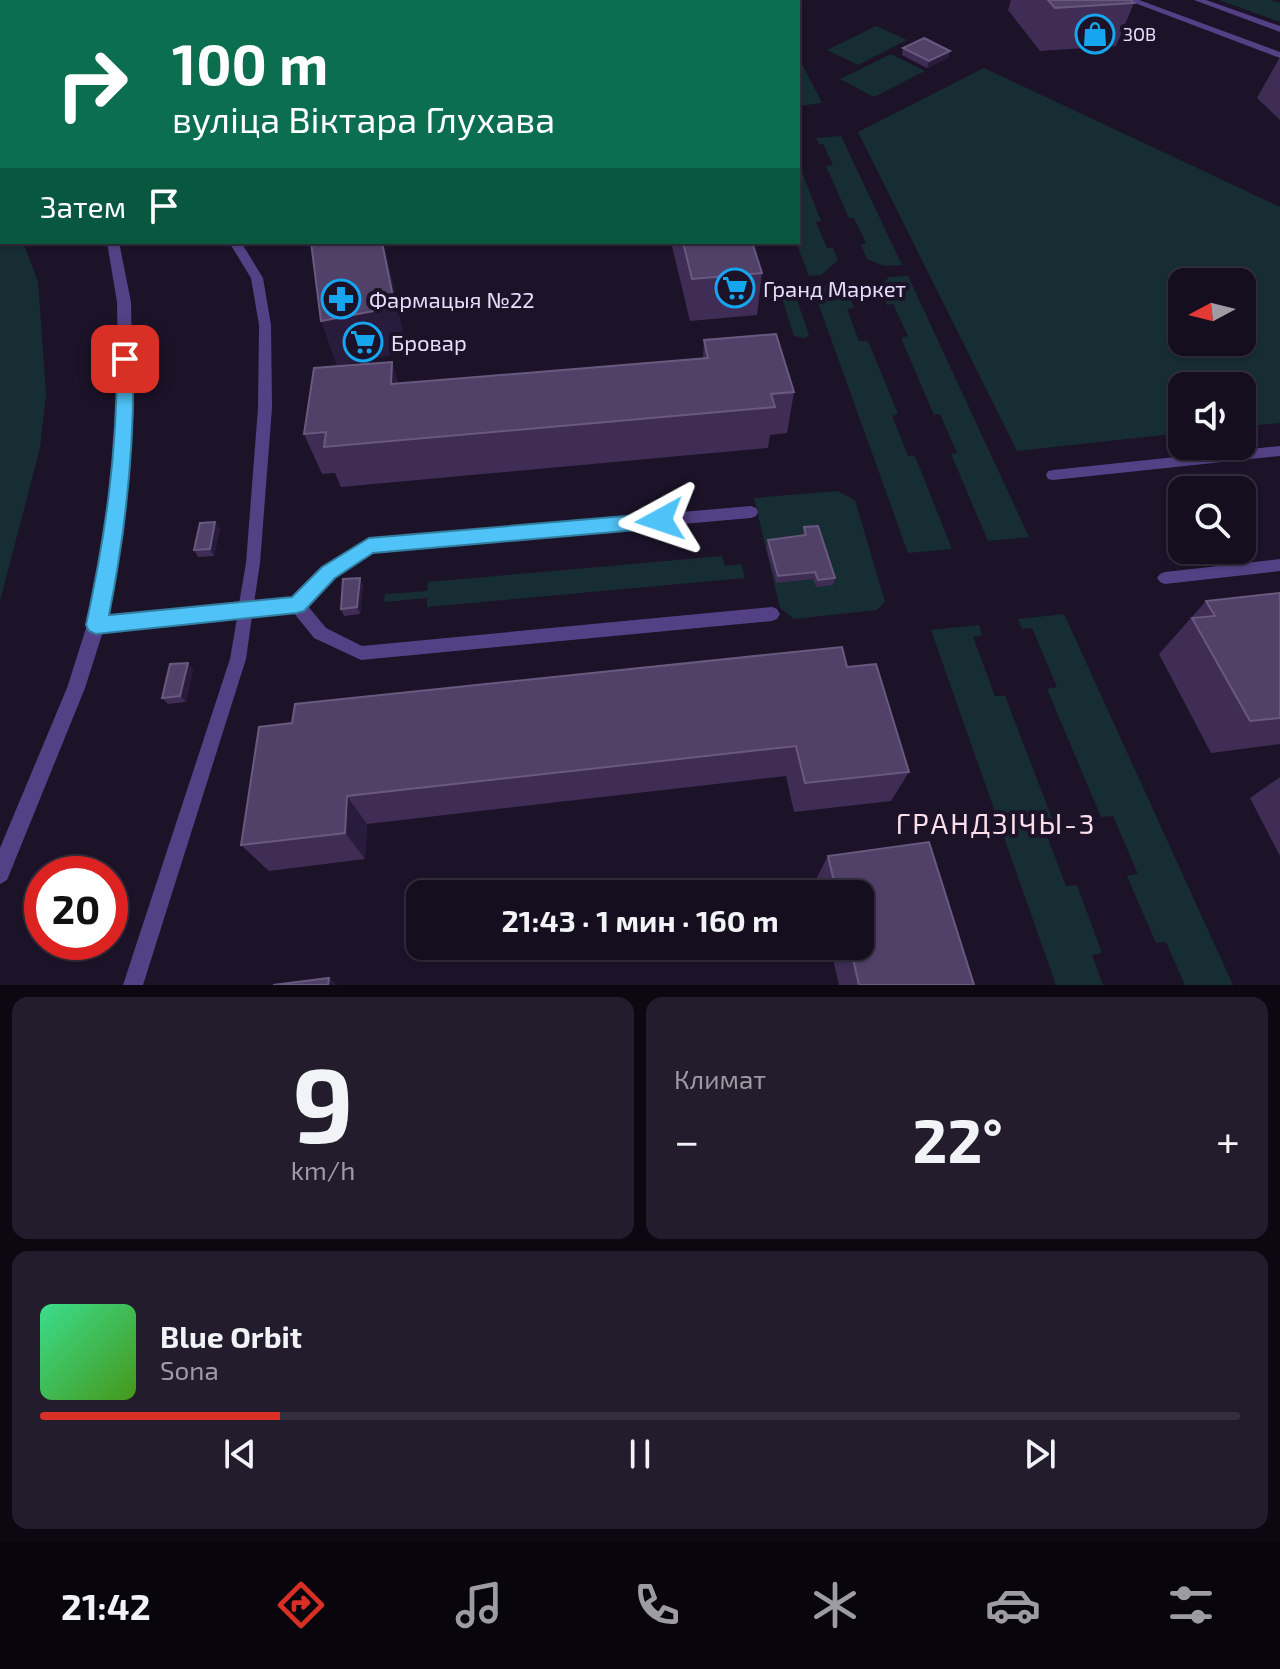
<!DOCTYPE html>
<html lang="ru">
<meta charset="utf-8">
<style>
body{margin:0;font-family:"Exo 2",sans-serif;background:#221c2c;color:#f1f3f6;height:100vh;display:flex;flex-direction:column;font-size:30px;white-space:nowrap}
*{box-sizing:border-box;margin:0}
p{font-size:26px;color:#9d9ca4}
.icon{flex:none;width:44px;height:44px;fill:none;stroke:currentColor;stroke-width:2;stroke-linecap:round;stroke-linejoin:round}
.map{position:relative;height:985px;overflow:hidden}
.side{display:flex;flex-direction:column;gap:12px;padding:12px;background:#0c0811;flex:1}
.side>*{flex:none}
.top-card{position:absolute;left:0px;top:0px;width:800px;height:244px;box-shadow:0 2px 6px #0004,0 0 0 2px #342e3d;background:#0b6e4f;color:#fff;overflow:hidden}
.needle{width:52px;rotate:263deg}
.fabs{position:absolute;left:1168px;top:268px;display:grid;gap:16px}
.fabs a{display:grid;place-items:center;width:88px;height:88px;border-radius:16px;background:#150e1f;box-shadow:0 2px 6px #0004,0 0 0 2px #342e3d;font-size:40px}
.speed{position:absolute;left:24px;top:856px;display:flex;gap:16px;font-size:40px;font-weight:700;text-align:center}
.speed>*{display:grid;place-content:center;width:104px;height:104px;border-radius:50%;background:#150e1f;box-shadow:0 2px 6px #0004,0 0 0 2px #342e3d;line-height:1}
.speed .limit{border:12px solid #d22;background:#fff;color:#111}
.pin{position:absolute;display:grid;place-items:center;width:68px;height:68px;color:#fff;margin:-34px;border-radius:16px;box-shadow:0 4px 12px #0006}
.me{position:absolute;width:88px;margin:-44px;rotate:265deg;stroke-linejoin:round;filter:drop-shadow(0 0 6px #0008)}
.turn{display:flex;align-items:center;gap:28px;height:168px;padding:0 40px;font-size:36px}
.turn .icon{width:104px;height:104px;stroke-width:2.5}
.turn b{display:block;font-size:56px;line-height:68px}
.then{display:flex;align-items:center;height:76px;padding:0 40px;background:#0003;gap:16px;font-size:30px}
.big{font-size:60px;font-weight:700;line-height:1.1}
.side .tile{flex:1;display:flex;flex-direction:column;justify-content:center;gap:12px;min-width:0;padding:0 28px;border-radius:16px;background:#221c2c}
.side .dial{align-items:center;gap:0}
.dial b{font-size:104px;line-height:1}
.song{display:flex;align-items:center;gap:24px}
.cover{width:96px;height:96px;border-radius:12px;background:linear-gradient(135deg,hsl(150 70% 55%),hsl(100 70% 35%))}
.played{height:8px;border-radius:4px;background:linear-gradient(90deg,#d93025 20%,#342e3d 20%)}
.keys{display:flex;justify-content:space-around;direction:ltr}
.heat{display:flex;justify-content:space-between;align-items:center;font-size:44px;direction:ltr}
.side .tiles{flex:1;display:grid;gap:12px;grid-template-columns:1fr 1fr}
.tile:last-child{grid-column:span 2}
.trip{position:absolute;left:406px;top:880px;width:468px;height:80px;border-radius:16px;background:#150e1f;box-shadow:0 2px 6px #0004,0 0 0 2px #342e3d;font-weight:700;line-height:80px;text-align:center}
.tabs{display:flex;height:128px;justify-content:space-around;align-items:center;background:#08060c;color:#9d9ca4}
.tabs .icon{width:56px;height:56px}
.tabs .active{color:#d93025}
.tabs b{font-size:36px;color:#f1f3f6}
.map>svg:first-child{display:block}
.green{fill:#162d33;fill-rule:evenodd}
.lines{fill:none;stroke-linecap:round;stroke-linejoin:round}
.service{fill:#544185;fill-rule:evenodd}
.minor{fill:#544185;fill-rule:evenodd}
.wall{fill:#3f2d56}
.shaded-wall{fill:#291b3c}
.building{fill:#514068;stroke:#69597f;stroke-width:2}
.route{fill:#4fc3f7;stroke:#337fa1;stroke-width:2}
.labels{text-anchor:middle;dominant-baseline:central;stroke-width:8;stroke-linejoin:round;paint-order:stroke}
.far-poi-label{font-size:18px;fill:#e8ddfd;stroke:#1c1329;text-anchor:start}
.poi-label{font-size:22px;fill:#e8ddfd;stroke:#1c1329;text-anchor:start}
.near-neighbourhood-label{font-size:28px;letter-spacing:2px;fill:#fddfeb;stroke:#1c1329}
</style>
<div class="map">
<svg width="1280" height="985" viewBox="0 0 1280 985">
<rect width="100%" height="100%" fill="#1c1329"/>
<path class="green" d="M1219,0H1271L1280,3V22Z
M876,26L907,40L858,65L827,50Z
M891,54L925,71L874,97L840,79Z
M798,56L822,103L798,106Z
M984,68L1280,207V423L1242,427V386H1182V433L1017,451L858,132ZM1182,282H1242V342H1182Z
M841,136L902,265L884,266L867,259L861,245L866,243L854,218H849L826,166L833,165L823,144H819L816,138Z
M800,167L821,221L816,222L827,248H833L838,260L821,275L809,276L796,242Z
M0,185L2,242H23L38,282L46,394L40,448L0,601Z
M908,276L1029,537L988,541L951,454L957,453L940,414L934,415L901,338L908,336L893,304L887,305L879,288L889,277Z
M828,285L849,293L854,308L847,309L859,341H868L898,414L892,416L908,456H915L952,549L908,553L812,286Z
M784,290L794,291L809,335L805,338L794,336L780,292Z
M837,491L855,500L885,602L877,610L794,619L780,608L754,498Z
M722,556L725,566L741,564L745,578L427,607V598L384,602L385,594L427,591L428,582Z
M1064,614L1233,985H1185L1166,942L1156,943L1127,876L1138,874L1113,816L1101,817L1047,689L1057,687L1032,628L1022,629L1018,619Z
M979,625L982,635L973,637L995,696H1005L1055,826L1044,828L1066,886L1077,885L1102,953L1092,955L1103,985H1056L931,630Z"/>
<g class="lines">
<path class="service" d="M41,0H49L50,2H42Z
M1127,0H1139L1280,52V58Z
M1194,0H1206L1280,26V32Z
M229,242H241L263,278L271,325L272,408L260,563L254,603L293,599L324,568L369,539L751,506L756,508L758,512L756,516L751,518L372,551L334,576L307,605L326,628L362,646L772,607L777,609L780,614L777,619L772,621L361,660L314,638L293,612L252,616L246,659L143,985H123L230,659L237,618L96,632L90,630L88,625L90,620L96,618L239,604L246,563L258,408L259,325L251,278Z
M1280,446V456L1053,480L1048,479L1046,475L1048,471L1053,470Z
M1280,559V571L1165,584L1160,582L1157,578L1160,574L1165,572Z"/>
<path class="minor" d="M0,79H2V87H0Z
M107,242H119L131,302L133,416L124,532L105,625L85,688L7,880L0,884V848L67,688L87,625L108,532L119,416L117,302Z"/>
</g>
<path class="wall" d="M91,0H186L189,2H94Z
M1011,0H1130L1134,3L1116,46L1040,51L1008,10Z
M903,48L950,51L948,58L927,68L902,55Z
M1280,57V120L1257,98Z
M671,242H752L762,273L757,315L690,321Z
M704,340L794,392L787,433L770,435L768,448L341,487L335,473L322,474L304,434L392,362L398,384L703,358Z
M215,522L220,529L214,556L198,557L194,550Z
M804,527L835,578L833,585L816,587L813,579L776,583L766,547L768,540L802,536Z
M363,585L360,614L344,616L341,609Z
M1280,593V744L1211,753L1159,654L1206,601Z
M847,667L909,772L891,801L794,812L786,776L367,824L365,859L269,871L241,845L259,727Z
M193,669L186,702L168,704L162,698Z
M1280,777V856L1250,798Z
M828,856L974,985H839L830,946H860V894H818L815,881Z"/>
<path class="shaded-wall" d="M101,0H112L113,2H102Z
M427,0H488V2H422Z
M950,51L948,58L927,68L929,61Z
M382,242L391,273L407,352L337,366L321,321Z
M392,362L404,403L391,384Z
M215,522L220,529L214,556L210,549Z
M360,578L363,585L360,614L357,607Z
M188,663L193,669L186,702L180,696Z
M347,796L367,824L365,859L345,833Z
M329,978L337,985H328Z"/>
<path class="building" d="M116,0H186L189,2H119Z
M358,0H427L422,2H353Z
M1048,0H1130L1134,3L1055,8Z
M924,38L950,51L929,61L903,48Z
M311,242H382L395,307L321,321Z
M683,242H752L762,273L692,279Z
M776,334L794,392L771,394L775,407L324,447L326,432L304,434L314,368L392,362L391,384L708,358L704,340Z
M215,522L210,549L194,550L200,523Z
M818,526L835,578L818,580L815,572L778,576L768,540L806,535L804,527Z
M360,578L357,607L341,609L343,579Z
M1280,593V718L1250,721L1192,618L1215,616L1206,601Z
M842,647L847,667L876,664L909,772L805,783L796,746L347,796L345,833L241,845L259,727L292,723L295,704Z
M188,663L180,696L162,698L170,664Z
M929,842L974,985H859L850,946H860V894H837L828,856Z
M329,978L328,985H273Z"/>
<path class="route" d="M125,353L133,359C135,447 126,529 109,615L292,597L322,567L369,538L660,513L666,515L669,520L666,526L660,528L373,553L335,578L304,611L297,613L96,634L89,631L86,625C106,533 117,453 117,359Z"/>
<defs>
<symbol id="shop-ring" viewBox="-11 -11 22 22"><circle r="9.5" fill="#1c1329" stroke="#16a6f0" stroke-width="1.5"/><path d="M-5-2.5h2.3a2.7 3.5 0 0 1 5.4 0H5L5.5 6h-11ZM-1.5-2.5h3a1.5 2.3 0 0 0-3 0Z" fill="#16a6f0"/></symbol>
<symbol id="supermarket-ring" viewBox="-11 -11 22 22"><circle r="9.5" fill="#1c1329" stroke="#16a6f0" stroke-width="1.5"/><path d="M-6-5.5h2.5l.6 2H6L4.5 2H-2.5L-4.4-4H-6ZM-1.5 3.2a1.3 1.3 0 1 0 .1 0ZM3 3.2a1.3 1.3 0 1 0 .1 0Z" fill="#16a6f0"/></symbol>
<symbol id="pharmacy-ring" viewBox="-11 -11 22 22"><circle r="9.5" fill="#1c1329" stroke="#16a6f0" stroke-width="1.5"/><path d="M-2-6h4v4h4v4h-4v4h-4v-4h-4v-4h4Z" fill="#16a6f0"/></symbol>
</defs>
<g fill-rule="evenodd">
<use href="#shop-ring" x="1073" y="12" width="44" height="44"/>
<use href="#supermarket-ring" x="713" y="266" width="44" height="44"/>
<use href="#pharmacy-ring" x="319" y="277" width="44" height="44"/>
<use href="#supermarket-ring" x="341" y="320" width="44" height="44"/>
</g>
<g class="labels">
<g class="far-poi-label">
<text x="1123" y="34">ЗОВ</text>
</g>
<g class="poi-label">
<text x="763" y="288">Гранд Маркет</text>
<text x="369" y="299">Фармацыя №22</text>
<text x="391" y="342">Бровар</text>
</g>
<g class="near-neighbourhood-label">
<text x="996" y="823">ГРАНДЗІЧЫ-3</text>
</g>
</g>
</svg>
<div class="fabs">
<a><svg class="needle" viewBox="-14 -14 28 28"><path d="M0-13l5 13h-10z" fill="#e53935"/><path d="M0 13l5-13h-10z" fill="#9d9ca4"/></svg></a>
<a><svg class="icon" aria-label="sound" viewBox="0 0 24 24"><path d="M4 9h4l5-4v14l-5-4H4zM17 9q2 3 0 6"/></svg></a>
<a><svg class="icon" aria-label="search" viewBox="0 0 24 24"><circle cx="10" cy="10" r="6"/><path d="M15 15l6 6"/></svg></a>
</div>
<div class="speed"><div class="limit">20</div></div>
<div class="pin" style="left:125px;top:359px;background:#d93025"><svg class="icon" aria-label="arrive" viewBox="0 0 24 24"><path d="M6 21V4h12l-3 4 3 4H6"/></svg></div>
<svg class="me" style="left:660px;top:520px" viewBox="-20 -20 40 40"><path d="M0-17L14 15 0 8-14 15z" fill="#4fc3f7" stroke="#fff" stroke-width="4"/></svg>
<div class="trip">21:43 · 1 мин · 160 m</div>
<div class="top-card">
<div class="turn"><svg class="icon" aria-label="right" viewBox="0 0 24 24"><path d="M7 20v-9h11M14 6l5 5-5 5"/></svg><div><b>100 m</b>вуліца Віктара Глухава</div></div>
<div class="then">Затем<svg class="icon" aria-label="arrive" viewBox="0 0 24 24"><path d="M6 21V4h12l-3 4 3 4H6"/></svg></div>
</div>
</div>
<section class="side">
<div class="tiles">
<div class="tile dial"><b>9</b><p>km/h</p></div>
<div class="tile"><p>Климат</p>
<div class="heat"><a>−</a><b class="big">22°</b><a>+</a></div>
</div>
<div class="tile">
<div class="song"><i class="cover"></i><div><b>Blue Orbit</b><p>Sona</p></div></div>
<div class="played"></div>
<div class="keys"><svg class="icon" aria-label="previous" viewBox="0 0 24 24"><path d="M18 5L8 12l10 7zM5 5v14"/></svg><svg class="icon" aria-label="pause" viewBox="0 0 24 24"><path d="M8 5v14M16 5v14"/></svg><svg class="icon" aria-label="next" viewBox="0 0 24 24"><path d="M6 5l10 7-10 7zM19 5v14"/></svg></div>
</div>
</div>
</section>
<nav class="tabs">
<b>21:42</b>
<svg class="icon active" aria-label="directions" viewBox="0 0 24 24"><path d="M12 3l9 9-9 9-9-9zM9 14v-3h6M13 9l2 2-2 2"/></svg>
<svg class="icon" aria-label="music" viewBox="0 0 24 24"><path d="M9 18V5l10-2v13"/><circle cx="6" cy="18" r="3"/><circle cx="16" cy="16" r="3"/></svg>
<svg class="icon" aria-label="phone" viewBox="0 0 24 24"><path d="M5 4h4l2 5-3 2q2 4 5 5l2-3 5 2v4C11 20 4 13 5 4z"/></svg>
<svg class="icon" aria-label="climate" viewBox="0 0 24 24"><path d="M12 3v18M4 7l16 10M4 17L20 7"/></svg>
<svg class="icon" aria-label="car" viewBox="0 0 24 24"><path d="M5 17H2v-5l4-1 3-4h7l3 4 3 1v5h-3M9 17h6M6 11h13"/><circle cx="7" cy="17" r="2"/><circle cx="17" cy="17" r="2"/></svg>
<svg class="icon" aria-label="filters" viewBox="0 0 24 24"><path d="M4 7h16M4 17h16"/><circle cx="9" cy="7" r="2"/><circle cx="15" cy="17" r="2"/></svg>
</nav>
